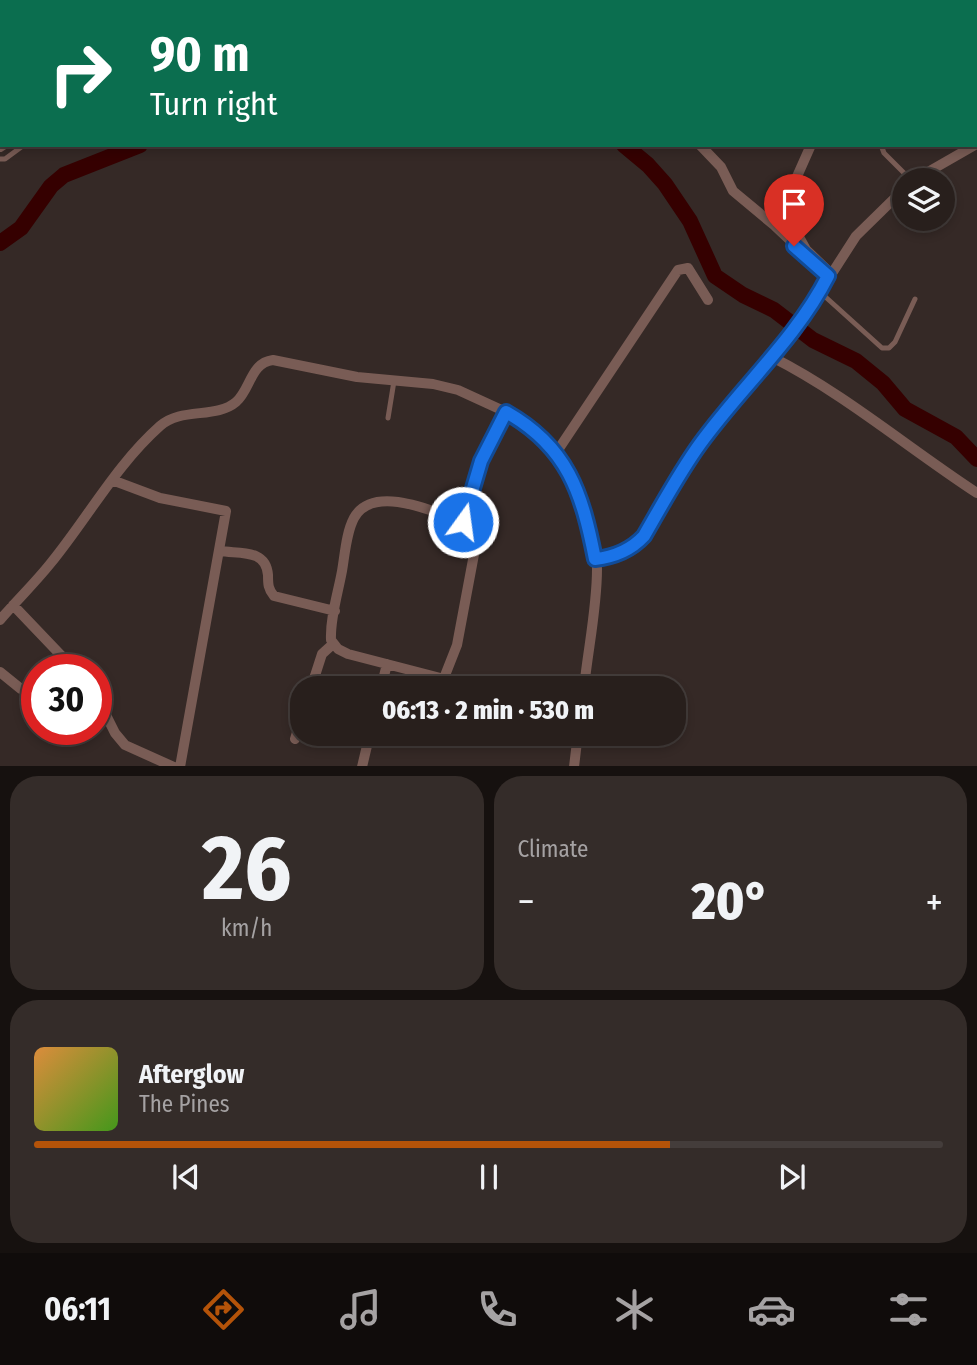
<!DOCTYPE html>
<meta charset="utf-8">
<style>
body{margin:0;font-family:"Fira Sans Condensed",sans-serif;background:#342c29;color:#f1f3f6;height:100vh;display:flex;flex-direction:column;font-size:26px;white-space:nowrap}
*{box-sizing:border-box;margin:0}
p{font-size:23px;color:#a5a2a3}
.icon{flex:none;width:38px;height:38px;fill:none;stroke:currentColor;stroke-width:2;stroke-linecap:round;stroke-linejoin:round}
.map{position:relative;height:766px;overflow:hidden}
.panel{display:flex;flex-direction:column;gap:10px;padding:10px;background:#16110f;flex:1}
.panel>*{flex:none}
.hud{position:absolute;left:0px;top:0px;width:978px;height:147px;box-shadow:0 4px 10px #0003,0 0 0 2px #443d3b;background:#0b6e4f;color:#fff;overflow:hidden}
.tools{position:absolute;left:892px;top:168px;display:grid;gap:14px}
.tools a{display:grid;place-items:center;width:63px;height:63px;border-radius:50%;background:#281f1c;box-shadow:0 4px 10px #0003,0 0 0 2px #443d3b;font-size:35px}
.speed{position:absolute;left:21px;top:654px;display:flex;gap:14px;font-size:35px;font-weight:700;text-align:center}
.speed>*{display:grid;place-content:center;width:91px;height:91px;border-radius:50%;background:#281f1c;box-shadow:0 4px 10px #0003,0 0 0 2px #443d3b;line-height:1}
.speed .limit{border:10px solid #d22;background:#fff;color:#111}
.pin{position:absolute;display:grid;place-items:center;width:60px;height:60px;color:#fff;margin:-72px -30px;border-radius:50% 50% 50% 0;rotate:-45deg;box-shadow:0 0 7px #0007}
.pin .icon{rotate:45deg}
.me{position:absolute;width:77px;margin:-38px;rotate:14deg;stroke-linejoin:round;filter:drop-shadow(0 0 5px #0008)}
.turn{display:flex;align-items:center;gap:24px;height:147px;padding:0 35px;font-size:32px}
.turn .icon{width:91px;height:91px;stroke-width:2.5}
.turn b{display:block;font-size:49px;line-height:60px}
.big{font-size:52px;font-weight:800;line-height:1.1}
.panel .widget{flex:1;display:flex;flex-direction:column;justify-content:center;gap:10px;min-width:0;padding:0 24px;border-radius:28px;background:#342c29}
.panel .dial{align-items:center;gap:0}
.dial b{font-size:91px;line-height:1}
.song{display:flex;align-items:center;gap:21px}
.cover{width:84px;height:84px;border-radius:10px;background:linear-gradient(135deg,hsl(30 70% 55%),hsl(100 70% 35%))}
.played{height:7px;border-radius:4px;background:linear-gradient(90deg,#b45309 70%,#443d3b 70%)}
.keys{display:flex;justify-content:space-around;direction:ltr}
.heat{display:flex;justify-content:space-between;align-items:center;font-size:38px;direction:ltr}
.panel .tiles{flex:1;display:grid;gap:10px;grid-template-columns:1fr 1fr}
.widget:last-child{grid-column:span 2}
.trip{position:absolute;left:290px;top:676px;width:396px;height:70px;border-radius:28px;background:#281f1c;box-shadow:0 4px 10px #0003,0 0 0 2px #443d3b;font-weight:800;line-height:70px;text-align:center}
.menu{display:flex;height:112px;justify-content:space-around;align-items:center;background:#100c0b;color:#a5a2a3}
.menu .icon{width:49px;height:49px}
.menu .active{color:#b45309}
.menu b{font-size:32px;color:#f1f3f6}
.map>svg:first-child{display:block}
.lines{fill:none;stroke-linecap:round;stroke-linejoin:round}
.river{stroke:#350000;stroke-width:16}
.service{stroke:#795c55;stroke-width:5}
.minor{stroke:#795c55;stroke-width:10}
.route-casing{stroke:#114b97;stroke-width:18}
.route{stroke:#1a73e8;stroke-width:12}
</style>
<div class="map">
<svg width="977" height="767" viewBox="0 0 977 767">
<rect width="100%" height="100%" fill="#352926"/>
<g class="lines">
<path class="river" d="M624,145L648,165L665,184L690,221L715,276L743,295L774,310L813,340L856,361L883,383L905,409L956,437L977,459
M0,243L21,228L51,186L64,175L140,145"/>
<path class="service" d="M0,80H2
M881,145L884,153L911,180
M0,159H5L24,145
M792,219L808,248L832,271
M820,292L882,348H889L895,342L915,299
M388,418L394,381"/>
<path class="minor" d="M516,2V0
M874,2L875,0
M0,103L2,105
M700,145L721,167L733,191L775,226L828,276
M0,147L3,145
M914,180L975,145
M775,226L811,145
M772,357C845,394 908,448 977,493
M506,412C554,439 579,479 590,532C592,544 597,557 597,569C597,608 588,649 584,688
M556,453L678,270L688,268L708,300
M112,480L160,498L226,511L180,767
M463,522C435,512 373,483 354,518C346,533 345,554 342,571C338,593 330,618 331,640L338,649L348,654L479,688
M220,551C241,554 266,549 268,575C268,584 268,589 274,596L335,611
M595,559L628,549L644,536L700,444L772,357L820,292L856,236L905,188
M13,605L75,670
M0,620C16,601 34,584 50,564C87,519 116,465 160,426C181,407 216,419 236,402C251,389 250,363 273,360L357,377L433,384L458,390L506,412L481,461L463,522L478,533L457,645L444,678
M0,672L21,689
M311,688L322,654L333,644
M381,688L387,664
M96,695L115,733L125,745L174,767
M295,739L303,713
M362,767L370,733
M574,767L578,733"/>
</g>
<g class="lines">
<defs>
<path id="route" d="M463,522L481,461L506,412C568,447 582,493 595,559C614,557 631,550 644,536C662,505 679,473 700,444C741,387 796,339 828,276L794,246"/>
</defs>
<use href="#route" class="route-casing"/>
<use href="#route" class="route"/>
</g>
</svg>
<div class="tools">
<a><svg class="icon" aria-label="layers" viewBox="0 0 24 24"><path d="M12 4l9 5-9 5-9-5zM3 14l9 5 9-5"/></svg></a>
</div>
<div class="speed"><div class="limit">30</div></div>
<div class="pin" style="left:794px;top:246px;background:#d93025"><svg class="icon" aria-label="arrive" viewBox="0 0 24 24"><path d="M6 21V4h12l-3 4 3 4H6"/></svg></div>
<svg class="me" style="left:463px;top:522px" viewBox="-20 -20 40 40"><circle r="17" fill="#1a73e8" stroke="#fff" stroke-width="3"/><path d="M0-11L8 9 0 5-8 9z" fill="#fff"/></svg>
<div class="trip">06:13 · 2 min · 530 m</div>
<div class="hud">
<div class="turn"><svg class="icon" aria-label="right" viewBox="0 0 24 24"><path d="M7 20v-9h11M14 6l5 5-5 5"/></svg><div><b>90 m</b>Turn right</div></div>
</div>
</div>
<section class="panel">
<div class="tiles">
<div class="widget dial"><b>26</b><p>km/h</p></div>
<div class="widget"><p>Climate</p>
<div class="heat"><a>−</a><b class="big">20°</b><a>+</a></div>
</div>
<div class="widget">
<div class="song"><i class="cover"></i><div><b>Afterglow</b><p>The Pines</p></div></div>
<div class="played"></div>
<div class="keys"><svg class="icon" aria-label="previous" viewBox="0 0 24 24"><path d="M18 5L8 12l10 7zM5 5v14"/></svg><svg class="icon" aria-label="pause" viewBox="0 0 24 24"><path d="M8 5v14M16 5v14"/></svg><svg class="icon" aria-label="next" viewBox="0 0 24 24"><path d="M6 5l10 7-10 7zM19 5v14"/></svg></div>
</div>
</div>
</section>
<nav class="menu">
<b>06:11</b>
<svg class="icon active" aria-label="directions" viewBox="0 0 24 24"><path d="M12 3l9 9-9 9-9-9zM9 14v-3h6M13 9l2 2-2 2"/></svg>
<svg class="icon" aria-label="music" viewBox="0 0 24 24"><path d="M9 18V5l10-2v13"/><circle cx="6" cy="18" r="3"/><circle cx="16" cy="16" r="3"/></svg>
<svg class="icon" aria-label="phone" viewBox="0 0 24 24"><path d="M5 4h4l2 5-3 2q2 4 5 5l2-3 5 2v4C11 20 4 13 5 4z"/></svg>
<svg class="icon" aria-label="climate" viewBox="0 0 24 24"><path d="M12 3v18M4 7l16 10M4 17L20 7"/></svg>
<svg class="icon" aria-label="car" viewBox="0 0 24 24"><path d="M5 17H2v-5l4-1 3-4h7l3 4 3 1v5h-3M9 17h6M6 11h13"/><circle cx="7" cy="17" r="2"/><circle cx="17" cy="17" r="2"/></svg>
<svg class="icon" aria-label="filters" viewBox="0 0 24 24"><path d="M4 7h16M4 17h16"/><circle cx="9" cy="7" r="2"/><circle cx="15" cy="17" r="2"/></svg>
</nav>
